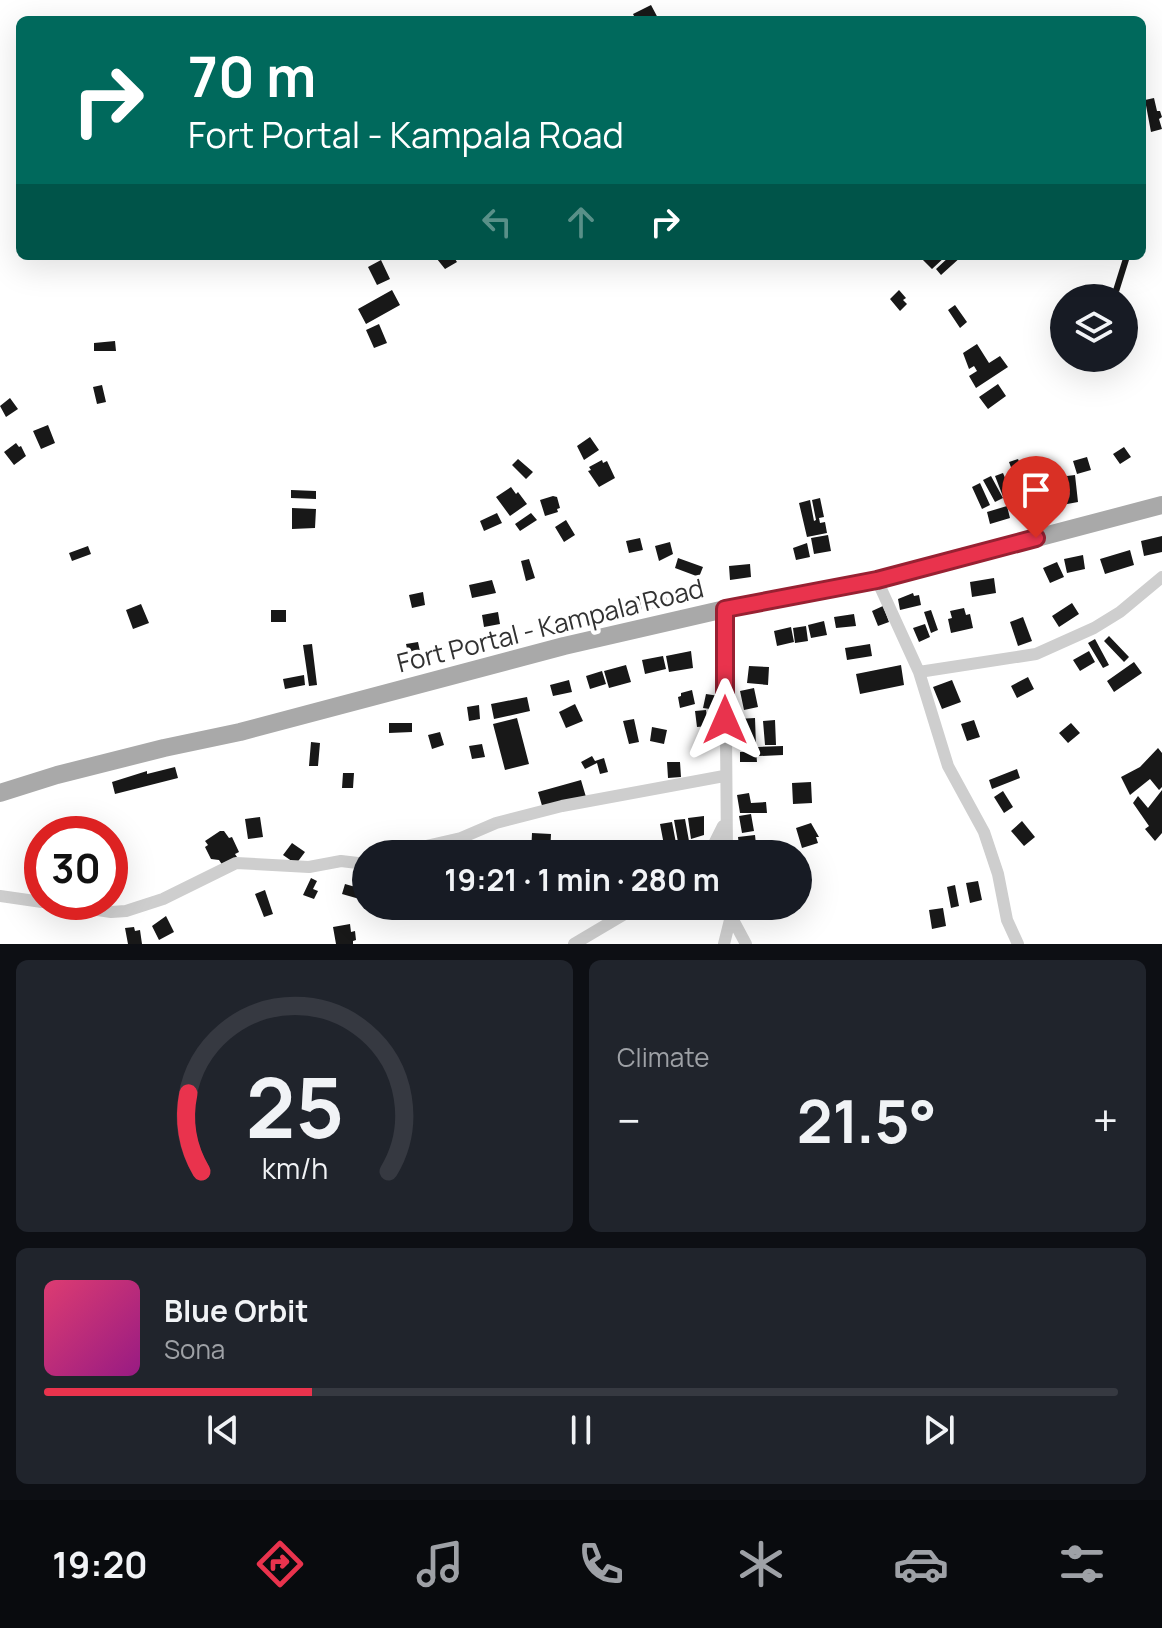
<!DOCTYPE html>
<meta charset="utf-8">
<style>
body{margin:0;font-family:Manrope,sans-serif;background:#20242c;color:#f1f3f6;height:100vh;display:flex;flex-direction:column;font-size:30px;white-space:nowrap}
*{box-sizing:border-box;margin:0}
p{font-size:26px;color:#9ea1a6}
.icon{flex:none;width:44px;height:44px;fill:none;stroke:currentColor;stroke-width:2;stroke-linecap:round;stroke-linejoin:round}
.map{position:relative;height:944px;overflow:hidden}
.side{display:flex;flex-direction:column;gap:16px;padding:16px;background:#0d0f14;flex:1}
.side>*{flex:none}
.banner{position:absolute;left:16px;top:16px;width:1130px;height:244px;border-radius:12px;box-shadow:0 8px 32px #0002;background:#00695c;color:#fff;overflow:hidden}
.tools{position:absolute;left:1050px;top:284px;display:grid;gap:16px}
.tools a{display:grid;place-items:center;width:88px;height:88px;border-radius:50%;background:#171b24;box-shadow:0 8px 32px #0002;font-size:40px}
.speed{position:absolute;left:24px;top:816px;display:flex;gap:16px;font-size:40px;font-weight:700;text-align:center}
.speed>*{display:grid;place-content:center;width:104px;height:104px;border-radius:50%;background:#171b24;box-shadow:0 8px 32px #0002;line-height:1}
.speed .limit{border:12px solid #d22;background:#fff;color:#111}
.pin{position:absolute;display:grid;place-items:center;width:68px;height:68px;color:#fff;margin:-82px -34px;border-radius:50% 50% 50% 0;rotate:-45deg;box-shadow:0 0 8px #0007}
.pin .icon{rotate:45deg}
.me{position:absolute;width:88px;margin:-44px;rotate:0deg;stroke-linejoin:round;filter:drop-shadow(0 0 6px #0008)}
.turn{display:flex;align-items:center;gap:28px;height:168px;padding:0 40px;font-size:36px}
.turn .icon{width:104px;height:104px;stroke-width:2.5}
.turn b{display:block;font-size:56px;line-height:68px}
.lanes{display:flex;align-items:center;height:76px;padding:0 40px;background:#0003;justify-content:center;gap:40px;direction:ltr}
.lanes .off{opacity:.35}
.big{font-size:60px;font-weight:700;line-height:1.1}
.side .card{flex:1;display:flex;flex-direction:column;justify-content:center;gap:12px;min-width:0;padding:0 28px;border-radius:12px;background:#20242c}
.side .dial{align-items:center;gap:0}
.dial svg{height:208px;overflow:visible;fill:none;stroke:#363941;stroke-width:7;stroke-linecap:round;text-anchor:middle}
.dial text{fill:#f1f3f6;stroke:none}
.song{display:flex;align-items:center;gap:24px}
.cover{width:96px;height:96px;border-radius:12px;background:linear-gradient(135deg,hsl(340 70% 55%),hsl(310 70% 35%))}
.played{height:8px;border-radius:4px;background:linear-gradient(90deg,#e9334d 25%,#363941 25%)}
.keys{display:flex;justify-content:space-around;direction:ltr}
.heat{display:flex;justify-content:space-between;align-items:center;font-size:44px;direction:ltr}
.side .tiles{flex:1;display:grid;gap:16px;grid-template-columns:1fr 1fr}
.card:last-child{grid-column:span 2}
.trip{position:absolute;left:352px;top:840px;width:460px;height:80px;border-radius:40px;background:#171b24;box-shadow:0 8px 32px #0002;font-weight:700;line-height:80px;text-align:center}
.menu{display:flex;height:128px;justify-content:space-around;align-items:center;background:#090b0e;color:#9ea1a6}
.menu .icon{width:56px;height:56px}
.menu .active{color:#e9334d}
.menu b{font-size:36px;color:#f1f3f6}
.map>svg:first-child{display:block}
.building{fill:#181818}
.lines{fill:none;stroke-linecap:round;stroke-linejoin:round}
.street{stroke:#cecece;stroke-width:12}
.primary{stroke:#a9a9a9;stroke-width:18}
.route-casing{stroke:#972132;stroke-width:20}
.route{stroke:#e9334d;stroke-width:14}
.labels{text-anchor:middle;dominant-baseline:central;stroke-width:8;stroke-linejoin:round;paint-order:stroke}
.street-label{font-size:26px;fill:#313131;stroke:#fff}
</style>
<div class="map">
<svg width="1162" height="944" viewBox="0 0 1162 944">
<rect width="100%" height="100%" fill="#fff"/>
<path class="building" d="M651,5L659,20H636L633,14Z
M1154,98L1157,111H1160L1162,117L1159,119L1162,129L1151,132L1145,100Z
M437,256H453L457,262L445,269L437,259Z
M925,256H946L932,269L922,259Z
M950,256H962L941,275L936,269Z
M1123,258L1129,260L1119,292L1113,290Z
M381,260L390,279L377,285L368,267Z
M392,290L400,305L366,324L358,309Z
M899,290L906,298L903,300L907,304L900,311L890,299Z
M955,305L967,322L960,328L948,310Z
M379,324L387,343L374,348L366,330Z
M115,341L116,351H94V343Z
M977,344L989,363L1000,356L1008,367L976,388L969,376L977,371L974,366L969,369L963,353Z
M998,384L1006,396L988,409L979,397Z
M102,385L106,402L97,404L93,387Z
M10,398L18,409L6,417L0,406Z
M48,425L55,443L41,449L33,431Z
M590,437L599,450L584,460L577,446Z
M16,443L19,447L21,446L26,456L14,465L4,452Z
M1124,447L1131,457L1120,464L1113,454Z
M1087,457L1091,470L1077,474L1073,461Z
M518,459L533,472L526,479L512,465Z
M1018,459L1031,490L1021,494L1009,462Z
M602,460L603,463L607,461L615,478L599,487L588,471L591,470L589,467Z
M1003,473L1012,495L1004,499L995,476Z
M1075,475L1078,502L1051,507L1048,492L1068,489L1070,498L1067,476Z
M991,476L1003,498L995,502L983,480Z
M980,483L990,505L982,509L972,487Z
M511,487L516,494L518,492L527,504L510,516L496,497Z
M291,490L316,491V499L291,498Z
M553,496L557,497L560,508L557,509L558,512L545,516L540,500Z
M820,498L824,517L819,518L820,523L825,522L827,533L807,537L799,503L810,500L814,521L816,520L812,500Z
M1035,499L1037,510L1015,516L1013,505Z
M1007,506L1010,518L990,524L987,512Z
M292,508L316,509L315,528L292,529Z
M497,513L502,523L484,531L480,521Z
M531,513L537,520L520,531L515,524Z
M566,520L575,535L564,542L555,527Z
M828,535L831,551L814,554L811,538Z
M1162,536V552L1144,556L1141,541Z
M640,538L643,550L629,553L626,541Z
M670,542L673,554L659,561L655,546Z
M807,543L810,557L796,560L793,548Z
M88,546L91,554L72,561L69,553Z
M1130,550L1134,565L1105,574L1100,559Z
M1083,555L1085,569L1067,573L1064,559Z
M678,558L703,567L699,577L675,568Z
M529,559L535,578L526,581L521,561Z
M1057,562L1064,577L1050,583L1043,568Z
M750,564L751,577L730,580L729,566Z
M994,578L996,593L972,597L970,582Z
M492,580L496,593L472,598L469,585Z
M423,592L425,605L412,608L409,595Z
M665,592L668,605L645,610L643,597Z
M913,593L914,596L919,595L921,605L900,610L898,599Z
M639,596L642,611L628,614L625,599Z
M1072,603L1079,614L1059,627L1052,616Z
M141,604L149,623L133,629L126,610Z
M883,606L889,622L878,626L872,611Z
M964,608L966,615L970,614L973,628L951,633L948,619L952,618L950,611Z
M271,610H286V622H271Z
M931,610L938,630L931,633L924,612Z
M498,612L500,624L484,627L482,615Z
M854,614L856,626L836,628L834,617Z
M1023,617L1032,641L1018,646L1010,622Z
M824,621L827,635L811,638L808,625Z
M925,624L930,637L919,642L913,628Z
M806,626L808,641L795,643L793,628Z
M791,627L794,642L777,646L774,631Z
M1109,636L1129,657L1124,662L1104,641Z
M1095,639L1109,665L1103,668L1088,643Z
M418,642L421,656L409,658L406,644Z
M312,644L317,685L309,686L303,645Z
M870,644L872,656L847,660L845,648Z
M691,651L693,668L669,672L666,656Z
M1089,651L1095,662L1080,671L1073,660Z
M663,656L666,669L645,674L642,660Z
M1134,662L1142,673L1114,692L1107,681Z
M626,665L631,682L609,688L604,671Z
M901,665L904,685L860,694L856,674Z
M749,666L769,667L768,685L747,683Z
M602,671L606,684L590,689L586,676Z
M304,675L305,685L285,689L283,679Z
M1028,677L1034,689L1017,698L1011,686Z
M569,680L572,692L553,696L550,685Z
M952,680L961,702L942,709L933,687Z
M754,688L758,707L744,710L740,691Z
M692,690L695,704L680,708L678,697L681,696V693Z
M706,694L719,696L717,710L703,708Z
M527,697L530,711L494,719L491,704Z
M575,704L583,721L566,728L559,712Z
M479,705L480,719L469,721L467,707Z
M706,710L708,726L697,727L695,711Z
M517,718L529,764L505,770L493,724Z
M755,718L756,747L739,748L737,719Z
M634,719L639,742L629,744L623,721Z
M775,720L776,745H765L763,721Z
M974,720L980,737L967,741L961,724Z
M389,723H412V732L389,733Z
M1071,723L1080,733L1068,743L1059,733Z
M652,727L667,730L664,744L650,741Z
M440,732L444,745L432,749L428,735Z
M311,742L320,743L318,766H309Z
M482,744L485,757L472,759L469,746Z
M783,746V755L759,756L758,747Z
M1158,748L1162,753V787L1159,790L1150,779L1130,795L1121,777L1140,767Z
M756,751L757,762H740V752Z
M592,756L595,761L604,758L608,772L600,774L597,763L585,769L581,762Z
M667,762H680L681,777L668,778Z
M175,767L178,778L115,794L112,782L147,771V774Z
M1017,769L1020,778L992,789L989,780Z
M343,773H354L353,788H342Z
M581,780L586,797L543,809L538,792Z
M811,782L812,803L793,804L792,783Z
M1162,790V833L1155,841L1145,829L1149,826L1133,803L1138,796L1148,808Z
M1003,791L1013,807L1004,813L994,797Z
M749,793L751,803L766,802L767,813H740L737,795Z
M751,814L754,831L742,833L739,816Z
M704,816V835L691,839L688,818Z
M260,817L263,837L248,839L245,819Z
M685,819L689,841L678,842L674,820Z
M1022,821L1035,837L1024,846L1011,831Z
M672,822L676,843L664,845L660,824Z
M811,823L819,837H816L818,843L802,848L796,828Z
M220,831H224L229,838L232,837L239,852L235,854L237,857L223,866L219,860L211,859L205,847L208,845L205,841Z
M532,833L551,834L550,854H531Z
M755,835L757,854H740L738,837Z
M292,843L305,852L296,864L283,855Z
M311,878L317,881L313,889L318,891L314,899L303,895Z
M978,881L982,900L970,903L966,883Z
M345,884L366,890L363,900L342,894Z
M955,885L959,906L951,908L947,887Z
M265,890L273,914L264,917L255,894Z
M943,908L946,926L932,929L929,910Z
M166,916L174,932L159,940L152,926Z
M350,924L351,932L355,931L356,940L353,941V944H336L333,927Z
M134,927L135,931L140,930L142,944H128L125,928Z"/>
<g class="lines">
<path class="street" d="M877,580L919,672L948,766L984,832L998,874L1007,920L1018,944
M725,609L727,854
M919,672L1036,654L1094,628L1120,612L1162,577
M391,854L461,838L496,823L562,806L724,776
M709,854L723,826
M0,896L42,902
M45,902L111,912L126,911L163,899L236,863L309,867L341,861L366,864
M730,906L731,916L746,944
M574,944L638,906
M724,944L731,916"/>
<path class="primary" d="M0,793L57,775L164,748L240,732L564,646L725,609L877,580L1162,505"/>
</g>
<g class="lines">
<defs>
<path id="route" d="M725,720V609L877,580L1036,538"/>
</defs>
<use href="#route" class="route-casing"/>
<use href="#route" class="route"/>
</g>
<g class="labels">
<g class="street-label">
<text transform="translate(550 625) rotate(-14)">Fort Portal - Kampala Road</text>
</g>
</g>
</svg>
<div class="tools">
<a><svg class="icon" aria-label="layers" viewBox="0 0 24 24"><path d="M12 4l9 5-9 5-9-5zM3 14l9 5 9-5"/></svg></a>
</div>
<div class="speed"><div class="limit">30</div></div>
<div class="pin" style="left:1036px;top:538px;background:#d93025"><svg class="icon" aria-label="arrive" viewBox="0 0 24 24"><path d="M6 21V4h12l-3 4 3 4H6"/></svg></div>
<svg class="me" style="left:725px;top:720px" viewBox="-20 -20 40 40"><path d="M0-17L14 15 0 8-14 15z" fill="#e9334d" stroke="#fff" stroke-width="4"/></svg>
<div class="trip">19:21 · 1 min · 280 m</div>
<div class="banner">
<div class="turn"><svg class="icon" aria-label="right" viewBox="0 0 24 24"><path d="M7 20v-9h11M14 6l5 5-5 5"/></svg><div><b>70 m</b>Fort Portal - Kampala Road</div></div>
<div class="lanes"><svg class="icon off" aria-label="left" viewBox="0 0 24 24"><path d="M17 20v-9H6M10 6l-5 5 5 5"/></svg><svg class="icon off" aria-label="ahead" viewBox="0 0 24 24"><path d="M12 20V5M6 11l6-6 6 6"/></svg><svg class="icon" aria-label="right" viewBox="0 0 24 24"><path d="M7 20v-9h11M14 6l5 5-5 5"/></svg></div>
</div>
</div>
<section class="side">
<div class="tiles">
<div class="card dial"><svg viewBox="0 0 100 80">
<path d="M14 69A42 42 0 1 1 86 69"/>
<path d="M14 69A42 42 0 0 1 9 39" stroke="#e9334d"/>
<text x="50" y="56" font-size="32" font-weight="700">25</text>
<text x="50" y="72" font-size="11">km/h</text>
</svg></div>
<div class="card"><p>Climate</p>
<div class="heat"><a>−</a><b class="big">21.5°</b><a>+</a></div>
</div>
<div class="card">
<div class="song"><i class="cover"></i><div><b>Blue Orbit</b><p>Sona</p></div></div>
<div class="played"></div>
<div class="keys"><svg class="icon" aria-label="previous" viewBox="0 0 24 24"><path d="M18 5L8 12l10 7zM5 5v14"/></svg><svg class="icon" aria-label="pause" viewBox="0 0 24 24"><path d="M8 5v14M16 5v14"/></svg><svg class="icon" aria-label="next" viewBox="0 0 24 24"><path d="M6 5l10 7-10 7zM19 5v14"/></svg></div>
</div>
</div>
</section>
<nav class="menu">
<b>19:20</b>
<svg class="icon active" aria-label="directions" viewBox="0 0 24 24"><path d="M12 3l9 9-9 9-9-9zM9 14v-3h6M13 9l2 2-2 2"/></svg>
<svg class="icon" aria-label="music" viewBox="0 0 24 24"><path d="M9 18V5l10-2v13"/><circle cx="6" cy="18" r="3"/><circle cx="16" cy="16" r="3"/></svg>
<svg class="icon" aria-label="phone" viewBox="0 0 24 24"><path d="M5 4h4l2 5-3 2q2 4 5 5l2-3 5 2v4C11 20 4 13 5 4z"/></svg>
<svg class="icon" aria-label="climate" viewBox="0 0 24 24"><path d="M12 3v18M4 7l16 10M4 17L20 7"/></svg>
<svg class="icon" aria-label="car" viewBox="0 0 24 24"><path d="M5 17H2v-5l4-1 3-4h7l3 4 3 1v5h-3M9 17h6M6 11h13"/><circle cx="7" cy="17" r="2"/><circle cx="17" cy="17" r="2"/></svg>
<svg class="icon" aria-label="filters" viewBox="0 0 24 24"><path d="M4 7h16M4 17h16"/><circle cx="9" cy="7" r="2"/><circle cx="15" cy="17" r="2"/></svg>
</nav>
